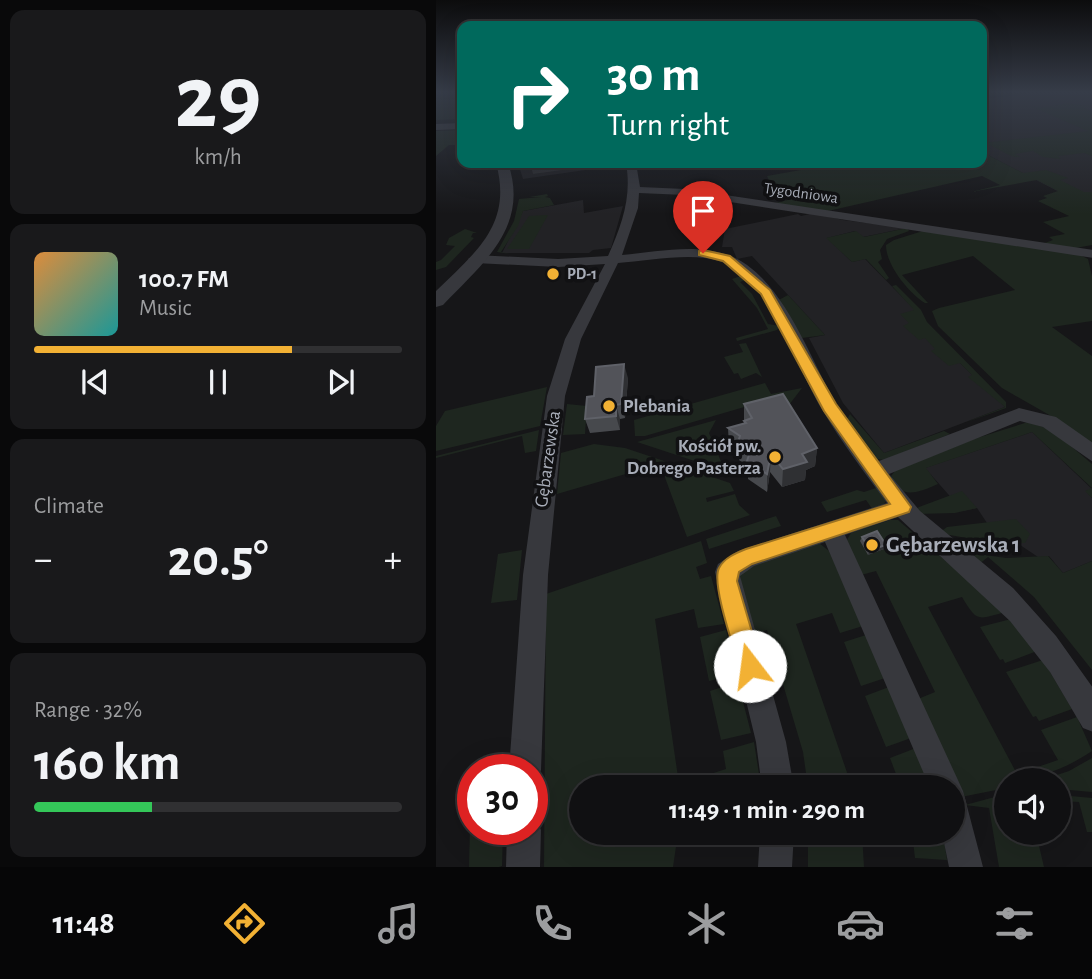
<!DOCTYPE html>
<meta charset="utf-8">
<style>
body{margin:0;font-family:"Alegreya Sans",sans-serif;background:#19191b;color:#f1f3f6;height:100vh;display:flex;flex-direction:column;font-size:26px;white-space:nowrap}
*{box-sizing:border-box;margin:0}
p{font-size:23px;color:#9c9d9f}
.icon{flex:none;width:38px;height:38px;fill:none;stroke:currentColor;stroke-width:2;stroke-linecap:round;stroke-linejoin:round}
.map{position:relative;flex:1;overflow:hidden}
.side{display:flex;flex-direction:column;gap:10px;padding:10px;background:#09090a;width:436px}
.side>*{flex:none}
.hud{position:absolute;left:21px;top:21px;width:530px;height:147px;border-radius:14px;box-shadow:0 7px 28px #0002,0 0 0 2px #303032;background:#00695c;color:#fff;overflow:hidden}
.buttons{position:absolute;left:558px;top:768px;display:grid;gap:14px}
.buttons a{display:grid;place-items:center;width:77px;height:77px;border-radius:50%;background:#101012;box-shadow:0 7px 28px #0002,0 0 0 2px #303032;font-size:35px}
.speed{position:absolute;left:21px;top:754px;display:flex;gap:14px;font-size:35px;font-weight:700;text-align:center}
.speed>*{display:grid;place-content:center;width:91px;height:91px;border-radius:50%;background:#101012;box-shadow:0 7px 28px #0002,0 0 0 2px #303032;line-height:1}
.speed .limit{border:10px solid #d22;background:#fff;color:#111}
.pin{position:absolute;display:grid;place-items:center;width:60px;height:60px;color:#fff;margin:-72px -30px;border-radius:50% 50% 50% 0;rotate:-45deg;box-shadow:0 0 7px #0007}
.pin .icon{rotate:45deg}
.me{position:absolute;width:77px;margin:-38px;rotate:345deg;stroke-linejoin:round;filter:drop-shadow(0 0 5px #0008)}
.turn{display:flex;align-items:center;gap:24px;height:147px;padding:0 35px;font-size:32px}
.turn .icon{width:91px;height:91px;stroke-width:2.5}
.turn b{display:block;font-size:49px;line-height:60px}
.big{font-size:52px;font-weight:600;line-height:1.1}
.side .widget{flex:1;display:flex;flex-direction:column;justify-content:center;gap:10px;min-width:0;padding:0 24px;border-radius:14px;background:#19191b}
.side .dial{align-items:center;gap:0}
.dial b{font-size:91px;line-height:1}
.song{display:flex;align-items:center;gap:21px}
.cover{width:84px;height:84px;border-radius:10px;background:linear-gradient(135deg,hsl(30 70% 55%),hsl(180 70% 35%))}
.played{height:7px;border-radius:4px;background:linear-gradient(90deg,#f2b134 70%,#303032 70%)}
.keys{display:flex;justify-content:space-around;direction:ltr}
.heat{display:flex;justify-content:space-between;align-items:center;font-size:38px;direction:ltr}
.charge{height:10px;border-radius:5px;background:linear-gradient(90deg,#34c759 32%,#303032 0)}
.trip{position:absolute;left:133px;top:775px;width:396px;height:70px;border-radius:35px;background:#101012;box-shadow:0 7px 28px #0002,0 0 0 2px #303032;font-weight:600;line-height:70px;text-align:center}
.dock{display:flex;height:112px;justify-content:space-around;align-items:center;background:#060607;color:#9c9d9f}
.dock .icon{width:49px;height:49px}
.dock .on{color:#f2b134}
.dock b{font-size:32px;color:#f1f3f6}
main{display:flex;flex:1;min-height:0}
.map>svg:first-child{display:block}
.built{fill:#222225}
.green{fill:#1e261f}
.lines{fill:none;stroke-linecap:round;stroke-linejoin:round}
.minor{fill:#37383d;fill-rule:evenodd}
.tertiary{fill:#37383d;fill-rule:evenodd}
.wall{fill:#47494d}
.shaded-wall{fill:#2f3033}
.building{fill:#525359;stroke:#5f6168;stroke-width:2}
.route{fill:#f2b134;stroke:#9d7322;stroke-width:2}
.poi-dot{fill:#f2b134;stroke:#111113;stroke-width:2.5}
.labels{text-anchor:middle;dominant-baseline:central;stroke-width:7;stroke-linejoin:round;paint-order:stroke}
.far-street-label{font-size:16px;fill:#a8adb8;stroke:#111113}
.far-poi-label{font-size:16px;font-weight:bold;fill:#a8adb8;stroke:#111113;text-anchor:start}
.poi-label{font-size:19px;font-weight:bold;fill:#a8adb8;stroke:#111113;text-anchor:start}
.street-label{font-size:19px;fill:#a8adb8;stroke:#111113}
.near-poi-label{font-size:23px;font-weight:bold;fill:#a8adb8;stroke:#111113;text-anchor:start}
</style>
<main>
<section class="side">
<div class="widget dial"><b>29</b><p>km/h</p></div>
<div class="widget">
<div class="song"><i class="cover"></i><div><b>100.7 FM</b><p>Music</p></div></div>
<div class="played"></div>
<div class="keys"><svg class="icon" aria-label="previous" viewBox="0 0 24 24"><path d="M18 5L8 12l10 7zM5 5v14"/></svg><svg class="icon" aria-label="pause" viewBox="0 0 24 24"><path d="M8 5v14M16 5v14"/></svg><svg class="icon" aria-label="next" viewBox="0 0 24 24"><path d="M6 5l10 7-10 7zM19 5v14"/></svg></div>
</div>
<div class="widget"><p>Climate</p>
<div class="heat"><a>−</a><b class="big">20.5°</b><a>+</a></div>
</div>
<div class="widget"><p>Range · 32%</p><b class="big">160 km</b><div class="charge"></div></div>
</section>
<div class="map">
<svg width="657" height="867" viewBox="0 0 657 867">
<rect width="100%" height="100%" fill="#161618"/>
<path class="built" d="M589,93H656V209L546,152V99L591,94Z
M82,163H182L184,165L87,179Z
M147,200L148,213L187,206L175,248L157,250L153,253H66L87,211Z
M378,213L407,220L471,228L427,237L419,231L391,238L416,262L429,259L479,310L473,313L569,407L448,453L407,403L373,338L389,335L316,256L301,259L296,247H286L289,229L362,214L365,216Z
M596,432L656,489L650,491L656,498V561L627,573L613,556L602,557L551,523L541,508L527,511L489,468Z"/>
<path class="green" d="M0,93H26V119L0,120Z
M632,103L656,107H646L656,111V156L648,153L622,156L625,159L607,157L597,151L579,154L584,157C572,158 560,145 546,143L652,131L594,106L605,108Z
M26,130V148H23L25,145H13L0,156V131Z
M546,152L587,173L610,170L632,178L624,180L648,192H656V245L634,249L606,244L617,240L613,237L629,234L607,222L633,216L602,201L611,198L607,196L622,191L601,180L535,192L564,185L546,176L392,211L263,193L272,192L275,195L339,203L360,198L333,181L331,176L404,163H546Z
M111,194L112,196L109,197L114,198L118,205L87,211L82,226L65,252L74,254L61,252L78,221L83,199L105,197H93Z
M112,215L93,249H71L93,216Z
M471,228L473,231L451,239L444,250L446,259L442,262L453,278L450,280L430,259L416,262L390,238L420,231L428,237Z
M29,229L41,233H37L35,237L38,238L10,267L0,270V262L5,260L19,246L10,245L13,238Z
M490,230L642,254L652,259L656,276V321L616,327L656,356V449L622,420L566,388L502,326L496,311L503,308L579,290L537,256L466,275L492,303H489C474,294 450,266 450,245L458,240Z
M305,276L312,279L304,282L316,294L332,324L344,326L341,330L301,341L300,338L332,329L321,308L296,279Z
M460,285L485,310L491,322L570,402V408L528,423L569,407L532,377L536,375L524,363L513,366L495,351L499,349L489,338L483,340L467,326L473,323L464,314L478,310L456,286Z
M352,295L389,335L366,338L341,301Z
M310,343L326,377L320,373L305,379L302,373L298,374L288,357L307,352L303,344Z
M329,383L335,394L366,388L353,405L329,401L209,436H199L198,420Z
M111,387L104,426L0,451V426L9,411Z
M131,404L151,406L149,434L127,435Z
M414,414L448,453L508,431L514,434L448,460L441,459L410,421Z
M280,420L273,433L289,471L201,442Z
M592,422L616,430L656,464V498L649,491L656,488L596,432L490,468L502,484C484,492 463,501 455,476L459,471L538,439Z
M103,430L100,451L89,453L86,436L0,458V456Z
M158,444L189,448L294,483L298,491L270,498L271,502L299,494L303,505L314,515L251,537L224,464L121,494L125,453Z
M443,487L450,501L446,507L437,510L430,500L391,512L385,502L421,490L428,492Z
M526,491L541,508L519,513L481,514L479,510L483,507Z
M340,516L345,526L273,549L270,539Z
M580,519L594,534L589,543H558L503,533L511,527Z
M454,520H462L569,612C541,620 541,622 526,597L492,607L581,774L622,760L605,730L641,717L656,751C631,768 601,780 570,780V788L525,797L482,699L499,692L440,571L425,575L409,543L415,533Z
M265,541L271,563L260,567L264,579L275,576L288,624L262,628L258,609L219,619L243,784L290,769L287,751L318,742L325,787L145,788V833H242L237,867H108L110,594Z
M383,543L393,551L427,626L404,633L396,613L360,624L416,787H372L367,752L331,630L314,635L303,570Z
M86,550L81,600L55,603L62,554Z
M535,553L570,558L612,556L627,573L656,561V670L598,597L552,557L542,565Z
M575,619L601,651L569,663L567,659L564,660L544,627Z
M290,630L301,674L273,681L264,637Z
M430,635L449,678L425,686L408,642Z
M607,660L636,709L603,721L600,716L597,717L570,672Z
M302,682L315,733L285,740L274,691Z
M453,687L475,738L450,747L429,696Z
M480,748L495,787L448,788L463,782L454,758Z
M656,758V792L623,789V780H606L633,771Z
M37,782V830H67L66,866L63,867H33L35,783Z
M570,794V833H600L608,867H563L553,808L529,805Z
M623,795L656,798V832H651L643,802L623,801Z
M372,833H426L428,867H372Z
M476,833H507L511,860L479,858Z"/>
<g class="lines">
<path class="minor" d="M190,163H200L204,187L249,189L657,250V258L249,195L203,193L202,208L186,255C220,252 259,243 292,255C346,274 374,360 401,405C414,424 429,443 443,461L583,408L620,417L657,443V462L607,427L584,421L453,474L484,511L577,588L620,636L657,688V732L647,728L614,672L574,621L462,517L409,535L527,791L547,867H513L506,833H516V788H494L389,542L318,566L304,576L350,742L358,788H326L320,742L279,572L282,564L302,551L451,503C429,473 406,443 387,411C360,368 335,278 283,261C256,252 211,261 182,263L145,339L129,396L112,575L105,770L100,781L96,783V770H73L87,575L111,396L129,339L169,264L122,267L39,263L32,259L39,255L122,259L172,256C186,224 196,197 190,163Z
M96,817L100,818L105,830L104,867H70L71,830H96Z
M324,833H358L356,867H322Z"/>
<path class="tertiary" d="M26,123V129L0,130V124Z
M60,163H72C94,227 47,263 7,305L0,307V291C40,252 77,224 60,163Z"/>
</g>
<path class="wall" d="M192,378L189,418L184,419V430L154,433L149,419L158,396Z
M308,404L381,448L379,466L370,470L369,480L346,487L334,472L331,492L312,479V472L308,470L307,463L303,460V453L293,447L292,428L308,424Z
M426,537L450,545L448,549L432,555L424,541Z"/>
<path class="shaded-wall" d="M94,163H124L126,170L97,174Z
M188,364L192,378L189,418L185,404Z
M180,405L184,419V430L180,416Z
M381,448L379,466L370,470L369,480L346,487L347,469L366,454Z
M335,454L334,472L331,492V474Z
M450,545L448,549L432,555L434,550Z"/>
<path class="building" d="M188,364L185,404L180,405V416L149,419L151,397L158,396L160,367Z
M347,394L381,448L366,454L371,462L347,469L335,454L331,474L311,461L313,455L307,451L308,445L302,442L304,436L292,428L310,423L308,421L316,418L308,404Z
M441,531L450,545L434,550L426,537Z"/>
<linearGradient id="sky" x2="0" y2="1"><stop stop-color="#0c0c0d"/><stop offset="0.43" stop-color="#363c48"/><stop offset="1" stop-color="#363c48" stop-opacity="0"/></linearGradient>
<rect width="657" height="214" fill="url(#sky)"/>
<path class="route" d="M267,250L294,256L334,290L400,404L475,507L473,512L316,564L303,572L301,581L326,666L322,674L314,678L306,674L303,666C298,648 275,583 283,568C288,558 300,553 310,549L454,504L388,411L325,294L287,261L263,255V251Z"/>
<g class="poi-dot">
<circle cx="117" cy="274" r="7"/>
<circle cx="173" cy="406" r="7"/>
<circle cx="339" cy="457" r="7"/>
<circle cx="436" cy="545" r="7"/>
</g>
<g class="labels">
<g class="far-street-label">
<text transform="translate(365 193) rotate(8)">Tygodniowa</text>
</g>
<g class="far-poi-label">
<text x="131" y="274">PD-1</text>
</g>
<g class="poi-label">
<text x="187" y="406">Plebania</text>
<text x="325" y="446" text-anchor="end">Kościół pw.<tspan x="325" dy="22">Dobrego Pasterza</tspan></text>
</g>
<g class="street-label">
<text transform="translate(112 459) rotate(-82)">Gębarzewska</text>
</g>
<g class="near-poi-label">
<text x="450" y="545">Gębarzewska 1</text>
</g>
</g>
</svg>
<div class="buttons">
<a><svg class="icon" aria-label="sound" viewBox="0 0 24 24"><path d="M4 9h4l5-4v14l-5-4H4zM17 9q2 3 0 6"/></svg></a>
</div>
<div class="speed"><div class="limit">30</div></div>
<div class="pin" style="left:267px;top:253px;background:#d93025"><svg class="icon" aria-label="arrive" viewBox="0 0 24 24"><path d="M6 21V4h12l-3 4 3 4H6"/></svg></div>
<svg class="me" style="left:314px;top:666px" viewBox="-20 -20 40 40"><circle r="19" fill="#fff"/><path d="M0-13L10 11 0 6-10 11z" fill="#f2b134"/></svg>
<div class="trip">11:49 · 1 min · 290 m</div>
<div class="hud">
<div class="turn"><svg class="icon" aria-label="right" viewBox="0 0 24 24"><path d="M7 20v-9h11M14 6l5 5-5 5"/></svg><div><b>30 m</b>Turn right</div></div>
</div>
</div>
</main>
<nav class="dock">
<b>11:48</b>
<svg class="icon on" aria-label="directions" viewBox="0 0 24 24"><path d="M12 3l9 9-9 9-9-9zM9 14v-3h6M13 9l2 2-2 2"/></svg>
<svg class="icon" aria-label="music" viewBox="0 0 24 24"><path d="M9 18V5l10-2v13"/><circle cx="6" cy="18" r="3"/><circle cx="16" cy="16" r="3"/></svg>
<svg class="icon" aria-label="phone" viewBox="0 0 24 24"><path d="M5 4h4l2 5-3 2q2 4 5 5l2-3 5 2v4C11 20 4 13 5 4z"/></svg>
<svg class="icon" aria-label="climate" viewBox="0 0 24 24"><path d="M12 3v18M4 7l16 10M4 17L20 7"/></svg>
<svg class="icon" aria-label="car" viewBox="0 0 24 24"><path d="M5 17H2v-5l4-1 3-4h7l3 4 3 1v5h-3M9 17h6M6 11h13"/><circle cx="7" cy="17" r="2"/><circle cx="17" cy="17" r="2"/></svg>
<svg class="icon" aria-label="filters" viewBox="0 0 24 24"><path d="M4 7h16M4 17h16"/><circle cx="9" cy="7" r="2"/><circle cx="15" cy="17" r="2"/></svg>
</nav>
